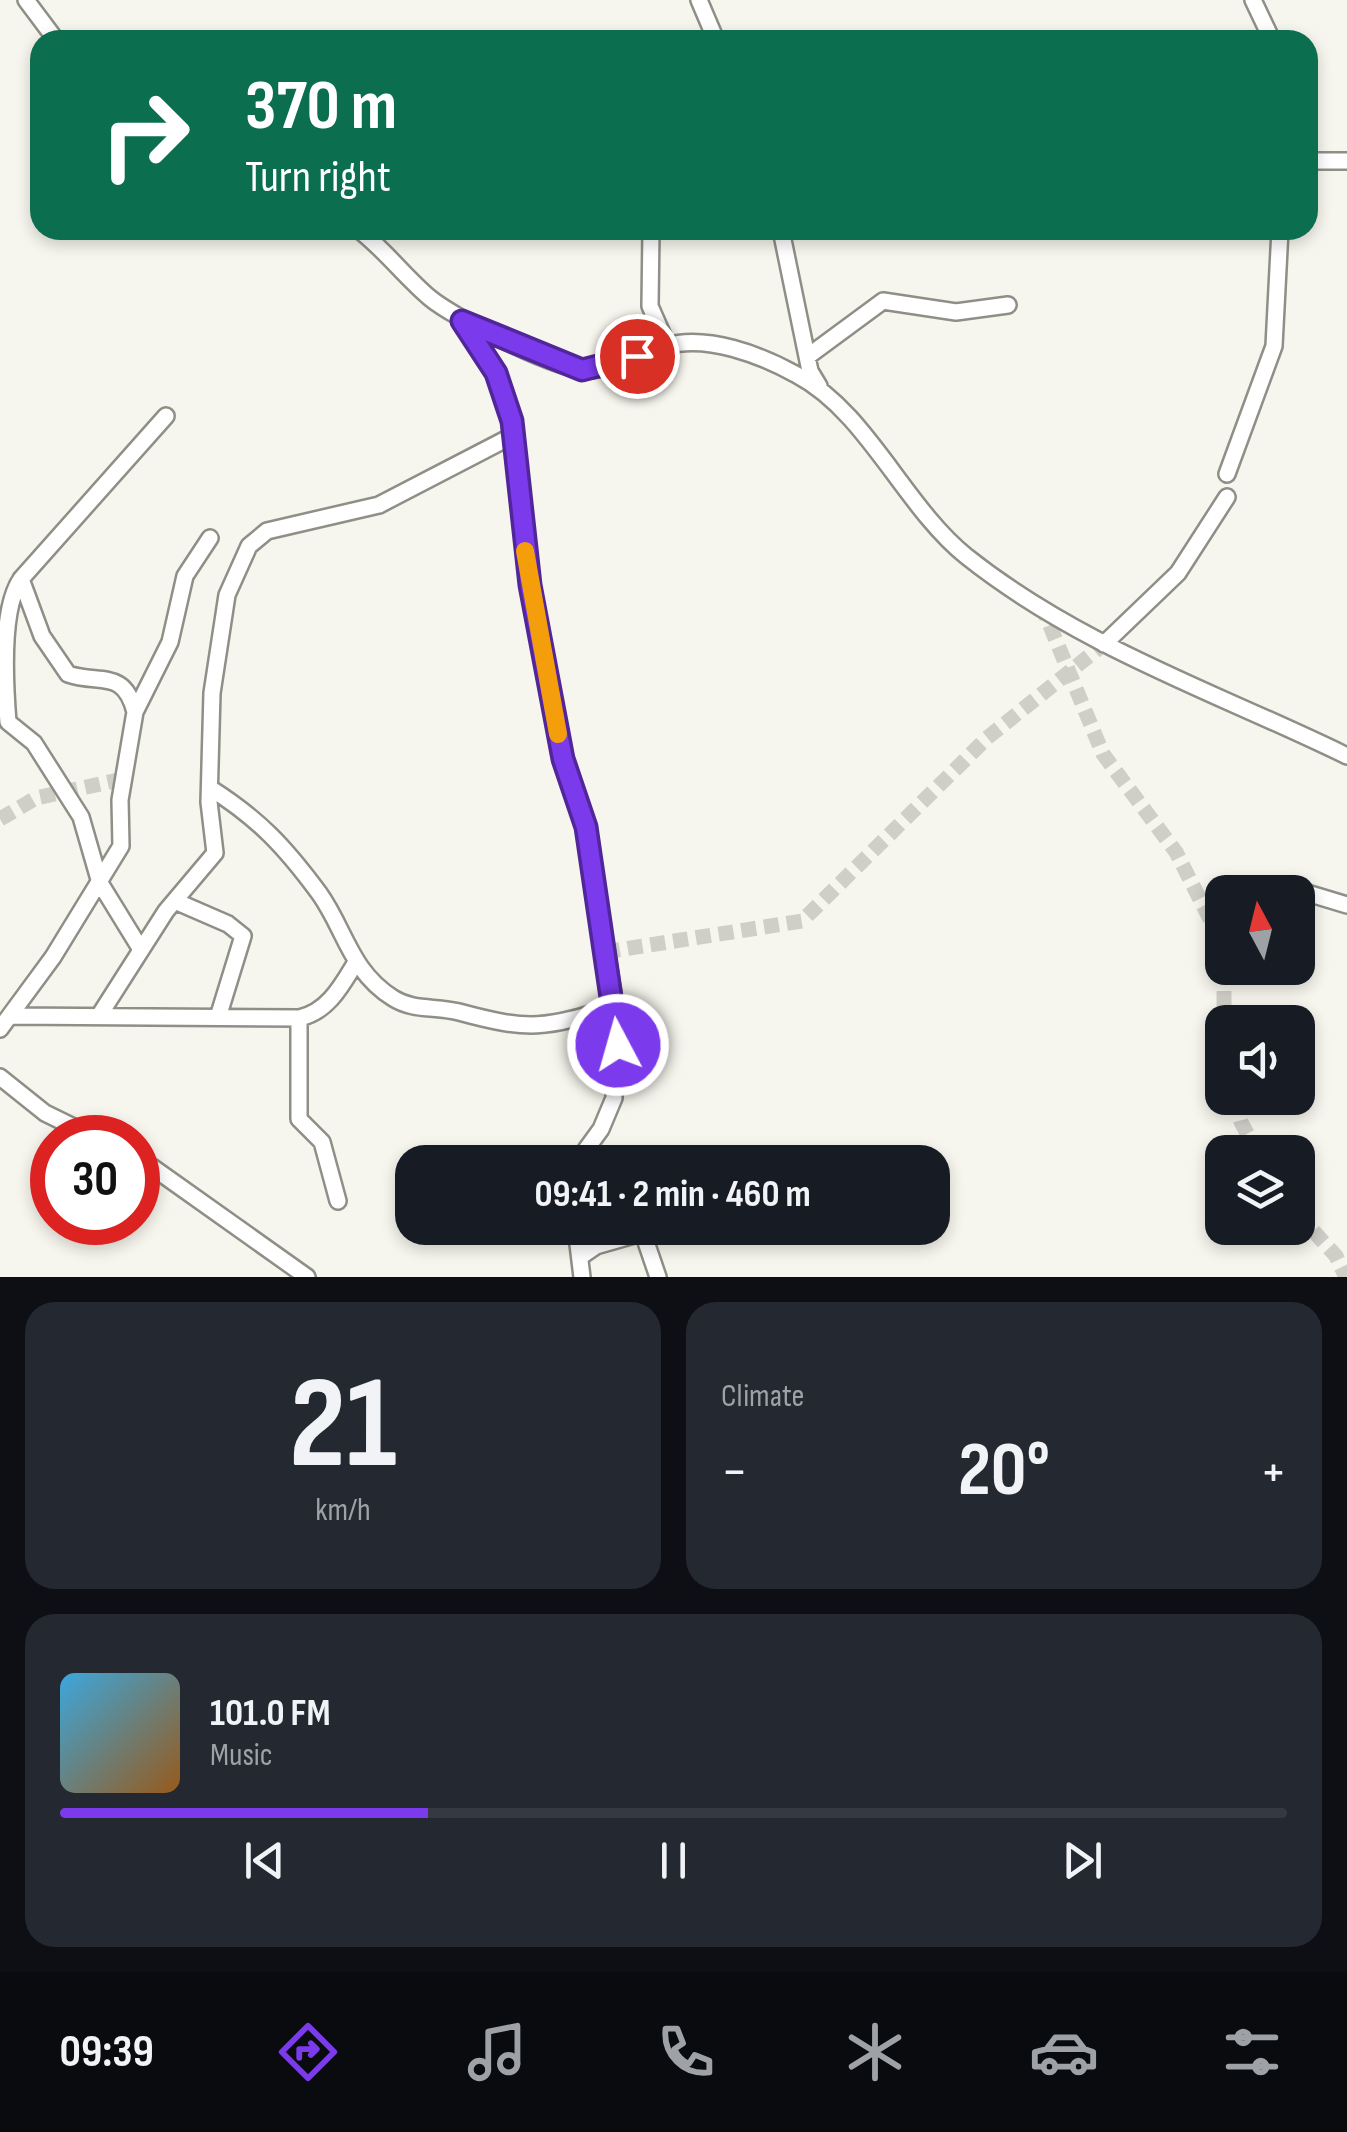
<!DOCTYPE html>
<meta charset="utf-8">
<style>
body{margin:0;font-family:"Sofia Sans Condensed",sans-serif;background:#242831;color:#f1f3f6;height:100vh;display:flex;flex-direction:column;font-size:38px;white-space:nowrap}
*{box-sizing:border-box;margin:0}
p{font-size:32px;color:#9ea1a6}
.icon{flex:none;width:55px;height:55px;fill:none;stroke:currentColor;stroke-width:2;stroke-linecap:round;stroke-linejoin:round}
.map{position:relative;height:1277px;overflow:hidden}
.drawer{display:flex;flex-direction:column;gap:25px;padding:25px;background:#0d0f14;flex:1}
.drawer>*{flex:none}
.guide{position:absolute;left:30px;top:30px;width:1288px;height:210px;border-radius:30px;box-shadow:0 5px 15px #0003;background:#0b6e4f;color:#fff;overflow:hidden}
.needle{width:65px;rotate:353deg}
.buttons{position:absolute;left:1205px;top:875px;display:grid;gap:20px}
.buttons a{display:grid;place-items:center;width:110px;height:110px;border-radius:20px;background:#171b24;box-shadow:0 5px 15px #0003;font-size:50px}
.speed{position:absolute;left:30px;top:1115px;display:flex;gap:20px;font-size:50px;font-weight:700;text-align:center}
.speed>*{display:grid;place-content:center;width:130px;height:130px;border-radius:50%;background:#171b24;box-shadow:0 5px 15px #0003;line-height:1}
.speed .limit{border:15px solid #d22;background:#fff;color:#111}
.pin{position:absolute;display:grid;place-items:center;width:85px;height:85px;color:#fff;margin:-42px;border:5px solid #fff;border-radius:50%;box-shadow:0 2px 10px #0007}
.me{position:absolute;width:110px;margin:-55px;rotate:354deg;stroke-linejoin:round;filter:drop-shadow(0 0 8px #0008)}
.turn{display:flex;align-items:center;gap:35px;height:210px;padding:0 50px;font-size:45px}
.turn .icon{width:130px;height:130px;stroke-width:2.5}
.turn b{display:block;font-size:70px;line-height:85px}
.big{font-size:75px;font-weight:700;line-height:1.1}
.drawer .card{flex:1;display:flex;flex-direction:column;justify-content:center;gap:15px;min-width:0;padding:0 35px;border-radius:30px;background:#242831}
.drawer .dial{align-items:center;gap:0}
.dial b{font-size:130px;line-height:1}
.song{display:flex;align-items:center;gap:30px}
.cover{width:120px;height:120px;border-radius:15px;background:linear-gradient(135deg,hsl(200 70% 55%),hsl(30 70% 35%))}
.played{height:10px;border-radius:5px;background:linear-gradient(90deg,#7c3aed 30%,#363941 30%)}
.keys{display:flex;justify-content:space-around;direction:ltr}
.heat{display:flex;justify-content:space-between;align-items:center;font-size:55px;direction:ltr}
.drawer .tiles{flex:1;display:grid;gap:25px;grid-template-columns:1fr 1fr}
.card:last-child{grid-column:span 2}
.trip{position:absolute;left:395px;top:1145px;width:555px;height:100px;border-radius:30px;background:#171b24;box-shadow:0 5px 15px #0003;font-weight:700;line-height:100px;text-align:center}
.tabs{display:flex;height:160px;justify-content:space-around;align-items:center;background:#090b0e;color:#9ea1a6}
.tabs .icon{width:70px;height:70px}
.tabs .selected{color:#7c3aed}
.tabs b{font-size:45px;color:#f1f3f6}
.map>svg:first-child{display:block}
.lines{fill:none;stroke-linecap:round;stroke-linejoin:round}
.minor-tunnel{stroke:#cfcfc8;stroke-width:15;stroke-dasharray:15 8;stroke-linecap:butt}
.minor-casing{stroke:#8f8f87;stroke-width:20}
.minor{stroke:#fff;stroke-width:15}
.route-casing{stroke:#51269a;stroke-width:25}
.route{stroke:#7c3aed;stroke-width:18}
.slow{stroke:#f59e0b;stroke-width:18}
</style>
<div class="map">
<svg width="1347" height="1277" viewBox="0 0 1347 1277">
<rect width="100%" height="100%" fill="#f7f6ee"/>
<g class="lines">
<path class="minor-tunnel" d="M1041,604L1103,754L1176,852L1217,933L1222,955
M0,819L36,798L123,779
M605,952L802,921L987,738L1104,644
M1224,968V1022
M1235,1098L1241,1122L1257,1152
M1298,1214L1336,1256L1346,1277"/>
<defs>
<path id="minor" d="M26,0L56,40
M699,0L716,40
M1253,0L1272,40
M1308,161H1347
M359,230C385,250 405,277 430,298C454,318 556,370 587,370C612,370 642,353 666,346C707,334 761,355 797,375C867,412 904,506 966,556C1080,647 1218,693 1347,756
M651,230L650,306L667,345
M781,230L810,371L819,386
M462,321L496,373L513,421L530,585L563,759L586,827L615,1006L614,1098L601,1129L577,1162
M807,357L883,301L956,312L1008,305
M1227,474L1274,346L1280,230
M21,579L42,636L68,674C99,685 124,668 135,712
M1104,644L1178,573L1227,497
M210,788C259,819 285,847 319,893C345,929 350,971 393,998C413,1011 436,1006 459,1012C529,1031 546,1029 615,1006
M1284,886L1347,905
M175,901L228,924L243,936L219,1014
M140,948L100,883L81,817L34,743L8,722C5,685 0,610 21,579L166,416
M11,1016L299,1018C328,1012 342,985 356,962
M99,1016L166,911L215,853L209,802L212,693L227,595L249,546L267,531L379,505L514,435
M299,1018V1119L322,1142L338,1201
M0,1029L53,957L121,846L120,800L135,712L170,642L185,576L210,538
M0,1077L45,1113L96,1138
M138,1157L307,1277
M576,1228L582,1277
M580,1257L596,1246L638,1234L645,1239L658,1277"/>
</defs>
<use href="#minor" class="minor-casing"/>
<use href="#minor" class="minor"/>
</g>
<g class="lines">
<defs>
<path id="route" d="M618,1045L586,827L563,759L530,585L512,421L496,373L462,321L582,370L637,356"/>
</defs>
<use href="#route" class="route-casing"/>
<use href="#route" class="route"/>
<path class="slow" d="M525,551L558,734"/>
</g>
</svg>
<div class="buttons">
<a><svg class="needle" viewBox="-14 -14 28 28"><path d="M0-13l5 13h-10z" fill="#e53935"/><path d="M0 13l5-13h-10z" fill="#9ea1a6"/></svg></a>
<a><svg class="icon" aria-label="sound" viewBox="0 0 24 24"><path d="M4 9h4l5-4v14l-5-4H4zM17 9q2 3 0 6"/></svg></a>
<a><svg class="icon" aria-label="layers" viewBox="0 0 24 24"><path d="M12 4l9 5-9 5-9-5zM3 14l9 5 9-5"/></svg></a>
</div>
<div class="speed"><div class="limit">30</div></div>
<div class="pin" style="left:637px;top:356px;background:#d93025"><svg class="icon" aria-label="arrive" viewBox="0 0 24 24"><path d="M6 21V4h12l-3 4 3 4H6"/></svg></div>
<svg class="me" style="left:618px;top:1045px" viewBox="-20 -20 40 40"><circle r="17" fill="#7c3aed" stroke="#fff" stroke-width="3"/><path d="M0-11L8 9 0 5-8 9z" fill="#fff"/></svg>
<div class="trip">09:41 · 2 min · 460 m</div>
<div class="guide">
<div class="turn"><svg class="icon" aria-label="right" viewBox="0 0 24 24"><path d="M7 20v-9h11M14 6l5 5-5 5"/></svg><div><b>370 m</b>Turn right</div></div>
</div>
</div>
<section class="drawer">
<div class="tiles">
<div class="card dial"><b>21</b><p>km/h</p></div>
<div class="card"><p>Climate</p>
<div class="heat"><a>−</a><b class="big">20°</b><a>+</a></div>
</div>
<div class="card">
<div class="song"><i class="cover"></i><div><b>101.0 FM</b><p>Music</p></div></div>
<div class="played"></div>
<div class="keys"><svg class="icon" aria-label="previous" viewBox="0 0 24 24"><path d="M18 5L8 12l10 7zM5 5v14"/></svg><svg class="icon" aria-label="pause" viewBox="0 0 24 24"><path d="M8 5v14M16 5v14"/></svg><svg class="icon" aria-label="next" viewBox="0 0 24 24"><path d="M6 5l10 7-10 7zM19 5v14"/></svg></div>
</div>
</div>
</section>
<nav class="tabs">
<b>09:39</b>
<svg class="icon selected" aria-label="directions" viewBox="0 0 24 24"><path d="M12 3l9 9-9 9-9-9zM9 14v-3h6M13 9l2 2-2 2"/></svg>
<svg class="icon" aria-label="music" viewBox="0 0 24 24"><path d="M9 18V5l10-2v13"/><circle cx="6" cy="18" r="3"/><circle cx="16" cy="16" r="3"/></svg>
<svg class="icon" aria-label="phone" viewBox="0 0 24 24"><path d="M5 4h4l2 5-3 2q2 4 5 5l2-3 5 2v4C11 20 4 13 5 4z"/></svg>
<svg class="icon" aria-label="climate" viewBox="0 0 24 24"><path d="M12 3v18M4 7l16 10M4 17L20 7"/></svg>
<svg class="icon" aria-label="car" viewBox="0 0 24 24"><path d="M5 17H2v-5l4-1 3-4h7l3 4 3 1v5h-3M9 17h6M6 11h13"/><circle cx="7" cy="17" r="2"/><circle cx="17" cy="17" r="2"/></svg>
<svg class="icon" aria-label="filters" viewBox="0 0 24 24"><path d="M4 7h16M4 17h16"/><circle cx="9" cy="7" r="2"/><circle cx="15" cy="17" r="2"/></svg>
</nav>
